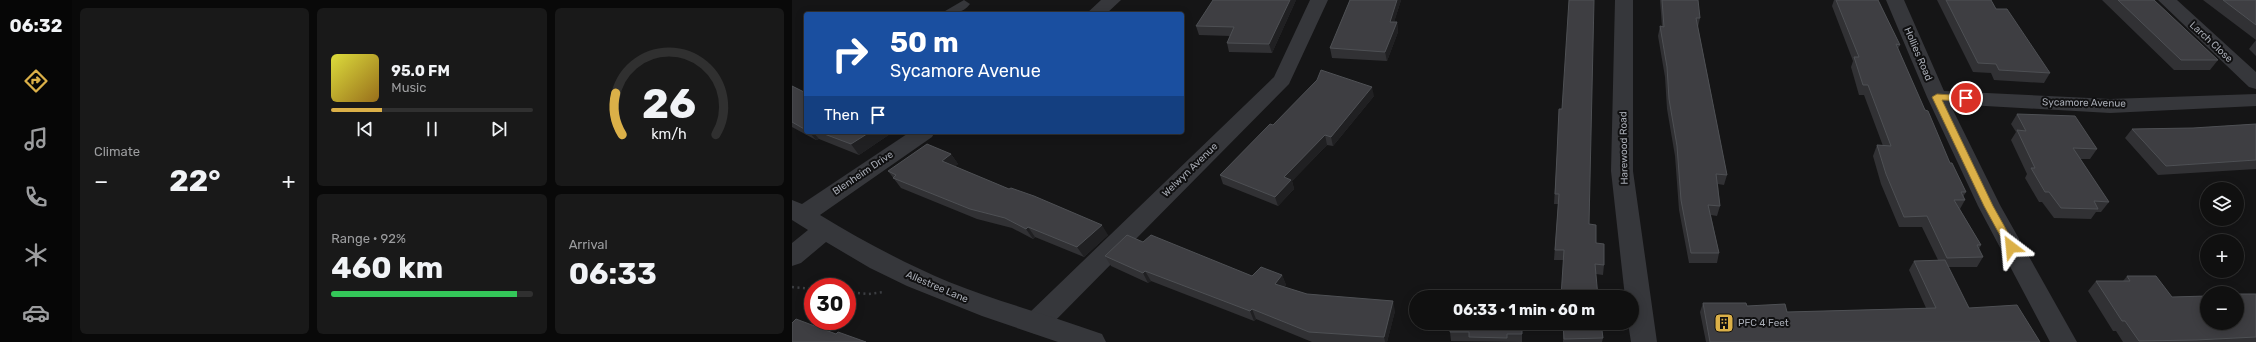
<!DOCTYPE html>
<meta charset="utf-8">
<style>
body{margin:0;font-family:Rubik,sans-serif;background:#191919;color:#f1f3f6;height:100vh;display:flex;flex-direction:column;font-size:15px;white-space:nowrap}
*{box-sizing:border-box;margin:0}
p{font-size:13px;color:#9c9d9f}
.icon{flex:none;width:22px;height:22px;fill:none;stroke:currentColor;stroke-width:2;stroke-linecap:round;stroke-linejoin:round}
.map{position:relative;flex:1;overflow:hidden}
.side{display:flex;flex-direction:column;gap:8px;padding:8px;background:#090909;width:720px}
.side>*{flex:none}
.top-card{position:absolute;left:12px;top:12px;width:380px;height:122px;border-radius:4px;box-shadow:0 2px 10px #0003,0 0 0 1px #303030;background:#1a4fa0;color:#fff;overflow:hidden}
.tools{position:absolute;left:1408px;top:182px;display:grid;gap:8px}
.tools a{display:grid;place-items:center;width:44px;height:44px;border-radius:50%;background:#101010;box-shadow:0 2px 10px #0003,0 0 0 1px #303030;font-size:20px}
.speed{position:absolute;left:12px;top:278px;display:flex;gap:8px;font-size:20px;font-weight:700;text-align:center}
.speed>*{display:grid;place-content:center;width:52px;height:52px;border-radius:50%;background:#101010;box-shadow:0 2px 10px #0003,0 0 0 1px #303030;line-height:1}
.speed .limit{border:6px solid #d22;background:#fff;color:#111}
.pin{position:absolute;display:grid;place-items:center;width:34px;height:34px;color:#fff;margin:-17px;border:2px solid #fff;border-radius:50%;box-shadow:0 1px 4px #0007}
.me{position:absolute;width:44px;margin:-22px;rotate:331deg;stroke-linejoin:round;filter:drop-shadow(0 0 3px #0008)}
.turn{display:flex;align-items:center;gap:14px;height:84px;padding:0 20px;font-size:18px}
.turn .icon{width:52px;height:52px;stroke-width:2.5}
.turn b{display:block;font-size:28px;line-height:34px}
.then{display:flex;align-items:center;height:38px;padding:0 20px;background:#0003;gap:8px;font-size:15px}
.big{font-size:30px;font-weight:700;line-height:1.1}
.side .widget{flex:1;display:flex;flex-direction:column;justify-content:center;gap:6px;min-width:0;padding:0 14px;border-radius:6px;background:#191919}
.side .dial{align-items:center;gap:0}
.dial svg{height:104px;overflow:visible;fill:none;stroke:#303030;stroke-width:7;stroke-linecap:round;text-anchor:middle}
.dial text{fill:#f1f3f6;stroke:none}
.song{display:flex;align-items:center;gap:12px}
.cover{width:48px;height:48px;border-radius:6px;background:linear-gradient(135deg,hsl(60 70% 55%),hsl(40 70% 35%))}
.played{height:4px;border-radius:2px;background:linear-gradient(90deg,#dbb048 25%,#303030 25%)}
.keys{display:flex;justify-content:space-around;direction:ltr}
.heat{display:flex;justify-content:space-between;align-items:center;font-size:22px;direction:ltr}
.charge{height:6px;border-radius:3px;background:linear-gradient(90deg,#34c759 92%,#303030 0)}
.side .tiles{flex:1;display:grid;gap:8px;grid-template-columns:repeat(3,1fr)}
.widget:first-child{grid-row:span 2}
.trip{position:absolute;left:617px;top:290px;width:230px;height:40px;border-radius:20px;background:#101010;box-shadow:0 2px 10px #0003,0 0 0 1px #303030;font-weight:700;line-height:40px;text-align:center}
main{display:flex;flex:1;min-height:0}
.dock{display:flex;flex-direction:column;width:72px;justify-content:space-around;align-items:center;background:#060606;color:#9c9d9f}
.dock .icon{width:28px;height:28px}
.dock .selected{color:#dbb048}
.dock b{font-size:18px;color:#f1f3f6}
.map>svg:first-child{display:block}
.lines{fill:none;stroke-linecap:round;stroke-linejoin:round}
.path{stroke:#3c3e42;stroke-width:2.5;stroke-dasharray:2 3.5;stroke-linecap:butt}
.service{fill:#36373b;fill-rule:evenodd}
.minor{fill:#36373b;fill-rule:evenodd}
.tertiary{fill:#36373b;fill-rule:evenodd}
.wall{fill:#313134}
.shaded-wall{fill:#202022}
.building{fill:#3e3e42;stroke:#4e5054}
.route{fill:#dbb048;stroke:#8e722f}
.labels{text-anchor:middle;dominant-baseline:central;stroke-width:4;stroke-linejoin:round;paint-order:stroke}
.street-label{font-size:10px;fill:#a8acb5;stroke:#101011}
.poi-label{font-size:10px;fill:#a8acb5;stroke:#101011;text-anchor:start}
</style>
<main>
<nav class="dock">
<b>06:32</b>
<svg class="icon selected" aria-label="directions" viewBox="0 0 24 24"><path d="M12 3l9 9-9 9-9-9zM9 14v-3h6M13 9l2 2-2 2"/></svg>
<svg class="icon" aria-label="music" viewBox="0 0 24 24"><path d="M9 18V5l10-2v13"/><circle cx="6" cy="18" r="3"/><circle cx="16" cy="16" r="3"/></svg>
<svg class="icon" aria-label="phone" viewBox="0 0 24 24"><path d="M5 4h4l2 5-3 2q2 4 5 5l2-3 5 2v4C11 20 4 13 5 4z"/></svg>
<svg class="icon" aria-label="climate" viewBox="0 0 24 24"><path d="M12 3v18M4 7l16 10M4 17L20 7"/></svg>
<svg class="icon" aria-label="car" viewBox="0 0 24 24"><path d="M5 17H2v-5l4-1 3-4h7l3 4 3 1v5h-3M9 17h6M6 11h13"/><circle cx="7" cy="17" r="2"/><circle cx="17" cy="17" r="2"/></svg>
</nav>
<section class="side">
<div class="tiles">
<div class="widget"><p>Climate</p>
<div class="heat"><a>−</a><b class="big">22°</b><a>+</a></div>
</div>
<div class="widget">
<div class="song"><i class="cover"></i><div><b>95.0 FM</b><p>Music</p></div></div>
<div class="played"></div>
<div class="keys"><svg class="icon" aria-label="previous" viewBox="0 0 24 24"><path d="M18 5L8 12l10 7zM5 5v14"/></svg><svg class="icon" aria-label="pause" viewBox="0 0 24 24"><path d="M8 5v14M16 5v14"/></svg><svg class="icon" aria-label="next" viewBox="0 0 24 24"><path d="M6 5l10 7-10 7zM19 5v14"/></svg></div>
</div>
<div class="widget dial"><svg viewBox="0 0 100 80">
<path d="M14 69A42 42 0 1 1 86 69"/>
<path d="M14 69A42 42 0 0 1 9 37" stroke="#dbb048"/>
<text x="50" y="56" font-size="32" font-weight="700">26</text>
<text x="50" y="72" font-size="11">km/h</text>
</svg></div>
<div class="widget"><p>Range · 92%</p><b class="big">460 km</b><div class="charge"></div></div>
<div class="widget"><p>Arrival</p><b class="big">06:33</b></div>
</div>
</section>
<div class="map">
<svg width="1464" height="342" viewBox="0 0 1464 342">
<rect width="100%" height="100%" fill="#151516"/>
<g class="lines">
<path class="path" d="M0,287L21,289
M55,292L76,294L92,292"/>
<path class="service" d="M172,0L178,4C171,14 159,14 148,14Z"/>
<path class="minor" d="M518,0H536L497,84L253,331L244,334L235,331L231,323L235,315L482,77Z
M823,0H841V171L865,342H839L836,323H840V297H833L819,171Z
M1094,0H1112L1152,91L1318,99L1464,94V106L1318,113L1158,104L1208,205L1285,342H1258L1186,206L1135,97Z
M1366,0H1385L1464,72V89L1457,87Z"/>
<path class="tertiary" d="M309,0H329L314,14H294Z
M118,132H143L140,137L28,215C69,240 112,263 157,282C207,302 260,316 310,334L314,342H266L190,316L115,286L78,268L34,242L9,263L0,266V243L16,230L0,220V200L10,204Z"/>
</g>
<path class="wall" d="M504,0L480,53L437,52L435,43L438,36L407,35L404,26Z
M558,0H609L602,22H605L606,32L595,61L540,58L538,48Z
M868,0H906L908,18L906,27L935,175L932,185L926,184L928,206L925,216L919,215L927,253L925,263H897L887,210L883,156L875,109L873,77L866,36L868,26L870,27Z
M1042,0H1086L1108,45L1106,49L1133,110L1158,163L1174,192L1171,197L1173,200L1168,209L1189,245L1187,249L1191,257L1185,267H1156L1177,308L1248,342H914L908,312L911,303L955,306L995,312L1134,308L1117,270L1122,261L1146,260L1130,227H1107L1089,184L1081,156L1085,145L1091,146L1072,95H1067L1059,67L1061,61L1040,6Z
M1145,0H1199L1204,9L1258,73L1252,83L1202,80L1199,73L1181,72Z
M1310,0H1362L1426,60L1418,70H1382Z
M1411,0H1464V40Z
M1464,40V56L1457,49Z
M0,86L14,93V132H101L67,155L27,139L24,140L0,127Z
M582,96L541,146L535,145L500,181L502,189L486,206L431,184L428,175L481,125Z
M1225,114L1305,149L1298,159H1288L1317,202L1309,212H1304L1299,219L1262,218L1250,202H1247L1233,178L1235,174L1219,140L1224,132L1219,124Z
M1464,124V169L1366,175L1333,138L1340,129L1401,128Z
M159,154L166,164L163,166L316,235L292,257L243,237L241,239L220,228L185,219L109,188L96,171Z
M765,154L797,224L812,265L811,275L804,274L771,260H762L766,204H762Z
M351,242L460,276L490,275L494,285L492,287L515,294L603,311L595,342H520L464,319L462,321L359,281L356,283L319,266L313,256Z
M1335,276L1380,297L1464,294V342H1331L1324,331H1321L1296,291L1304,281H1331Z
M730,323V342L659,341L658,332Z
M767,323H809L811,338L810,342H771V329H767Z"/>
<path class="shaded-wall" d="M498,0H504L480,53L477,44Z
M605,0H609L599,32L598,22Z
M605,22L606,32L595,61L593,52Z
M580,87L582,96L541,146L539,137Z
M17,132H21L27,139L24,140Z
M78,132H101L67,155L59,144Z
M533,135L535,145L500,181L502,189L486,206L483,197L492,177Z
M159,154L166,164L157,171L150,161Z
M310,225L316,235L292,257L285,247Z
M236,227L243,237L241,239L234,229Z
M353,271L359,281L356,283L351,273Z
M490,275L494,285L486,294L483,284Z
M601,301L603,311L595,342H593L592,337Z
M460,309L464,319L462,321L458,311Z"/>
<path class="building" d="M421,0H498L477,44L435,43L442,27L404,26Z
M558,0H605L598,22H605L593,52L538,48Z
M777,0H802L797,224L804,225V243L812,244V265L803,264L806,297H769L772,250H763L767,194H763L765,154L767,109H770Z
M870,0H906L908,18H904L935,175L924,174L928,206L916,205L927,253H899L889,200L885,146L877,99L875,67L868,26L872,27Z
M1044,0H1086L1108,45L1104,44L1133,110L1136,111L1158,163H1160L1174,192H1169L1173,200H1162L1189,245H1185L1191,257L1155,258L1135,216L1112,217L1094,174L1085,145L1099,146L1076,85H1071L1062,57H1067Z
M1154,0H1199L1204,9H1215L1258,73L1207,70L1204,64L1186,63Z
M1326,0H1362L1426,60H1389Z
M1431,0H1464V25Z
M529,70L580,87L539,137L533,135L492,177L499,180L483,197L428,175L478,124L481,125L525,80Z
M0,86L14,93V130L0,122Z
M1225,114L1283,116L1305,149L1281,148L1317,202L1302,201L1306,209L1269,208L1257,192H1253L1239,168H1243L1225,130L1234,131Z
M1464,124V160L1374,166L1340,129L1401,128Z
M27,132H78L59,144Z
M135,144L159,154L150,161L217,189L219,188L242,196L310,225L285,247L236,227L234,229L213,218L178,209L101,178L104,175L96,171Z
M335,235L351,242L359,235L460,276L469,267L490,275L483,284L515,294L601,301L592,337L517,332L460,309L458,311L353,271L351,273L313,256Z
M1153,260L1177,308L1225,305L1248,342H918L911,303H954L955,306L993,304L995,312L1144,308L1122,261Z
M1335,276H1364L1380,297L1415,296V323H1445V294H1464V337L1404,340L1347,341L1333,321H1330L1304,281H1338Z
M4,319L44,334L46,332L74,342H0V323Z
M659,323H730V334H715V338L677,337V332H658Z
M771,323H809L811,338L772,339Z"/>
<path class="route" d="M1145,94L1174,96L1178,98L1174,101L1150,100L1201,206L1224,247L1223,250H1216L1192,206L1140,97Z"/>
<defs>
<symbol id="building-square" viewBox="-11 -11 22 22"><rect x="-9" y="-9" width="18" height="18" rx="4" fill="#dbb048" stroke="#101011"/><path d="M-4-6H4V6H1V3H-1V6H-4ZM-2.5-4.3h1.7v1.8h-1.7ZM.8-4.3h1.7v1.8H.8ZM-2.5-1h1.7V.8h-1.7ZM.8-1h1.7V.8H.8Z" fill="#111"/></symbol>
</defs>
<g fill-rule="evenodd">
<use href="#building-square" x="921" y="312" width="22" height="22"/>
</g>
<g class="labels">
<g class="street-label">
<text transform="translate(1419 42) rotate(43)">Larch Close</text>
<text transform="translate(1126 54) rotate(67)">Hollies Road</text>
<text transform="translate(1292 103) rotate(1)">Sycamore Avenue</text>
<text transform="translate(832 148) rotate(-91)">Harewood Road</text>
<text transform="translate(398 170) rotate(-44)">Welwyn Avenue</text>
<text transform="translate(71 173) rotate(-34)">Blenheim Drive</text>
<text transform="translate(145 287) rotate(23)">Allestree Lane</text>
</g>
<g class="poi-label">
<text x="946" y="323">PFC 4 Feet</text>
</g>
</g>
</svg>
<div class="tools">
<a><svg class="icon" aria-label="layers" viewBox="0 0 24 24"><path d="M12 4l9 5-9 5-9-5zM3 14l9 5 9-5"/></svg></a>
<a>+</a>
<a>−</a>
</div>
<div class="speed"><div class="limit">30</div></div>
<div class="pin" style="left:1174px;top:98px;background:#d93025"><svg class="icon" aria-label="arrive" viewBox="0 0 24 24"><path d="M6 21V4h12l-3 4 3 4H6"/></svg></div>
<svg class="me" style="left:1219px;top:247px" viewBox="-20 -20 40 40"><path d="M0-17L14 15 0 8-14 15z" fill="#dbb048" stroke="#fff" stroke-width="4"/></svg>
<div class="trip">06:33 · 1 min · 60 m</div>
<div class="top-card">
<div class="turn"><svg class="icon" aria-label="right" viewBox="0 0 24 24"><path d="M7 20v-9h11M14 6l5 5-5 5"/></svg><div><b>50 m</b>Sycamore Avenue</div></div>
<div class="then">Then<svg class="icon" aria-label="arrive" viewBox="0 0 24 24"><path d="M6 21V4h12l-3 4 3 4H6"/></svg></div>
</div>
</div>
</main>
